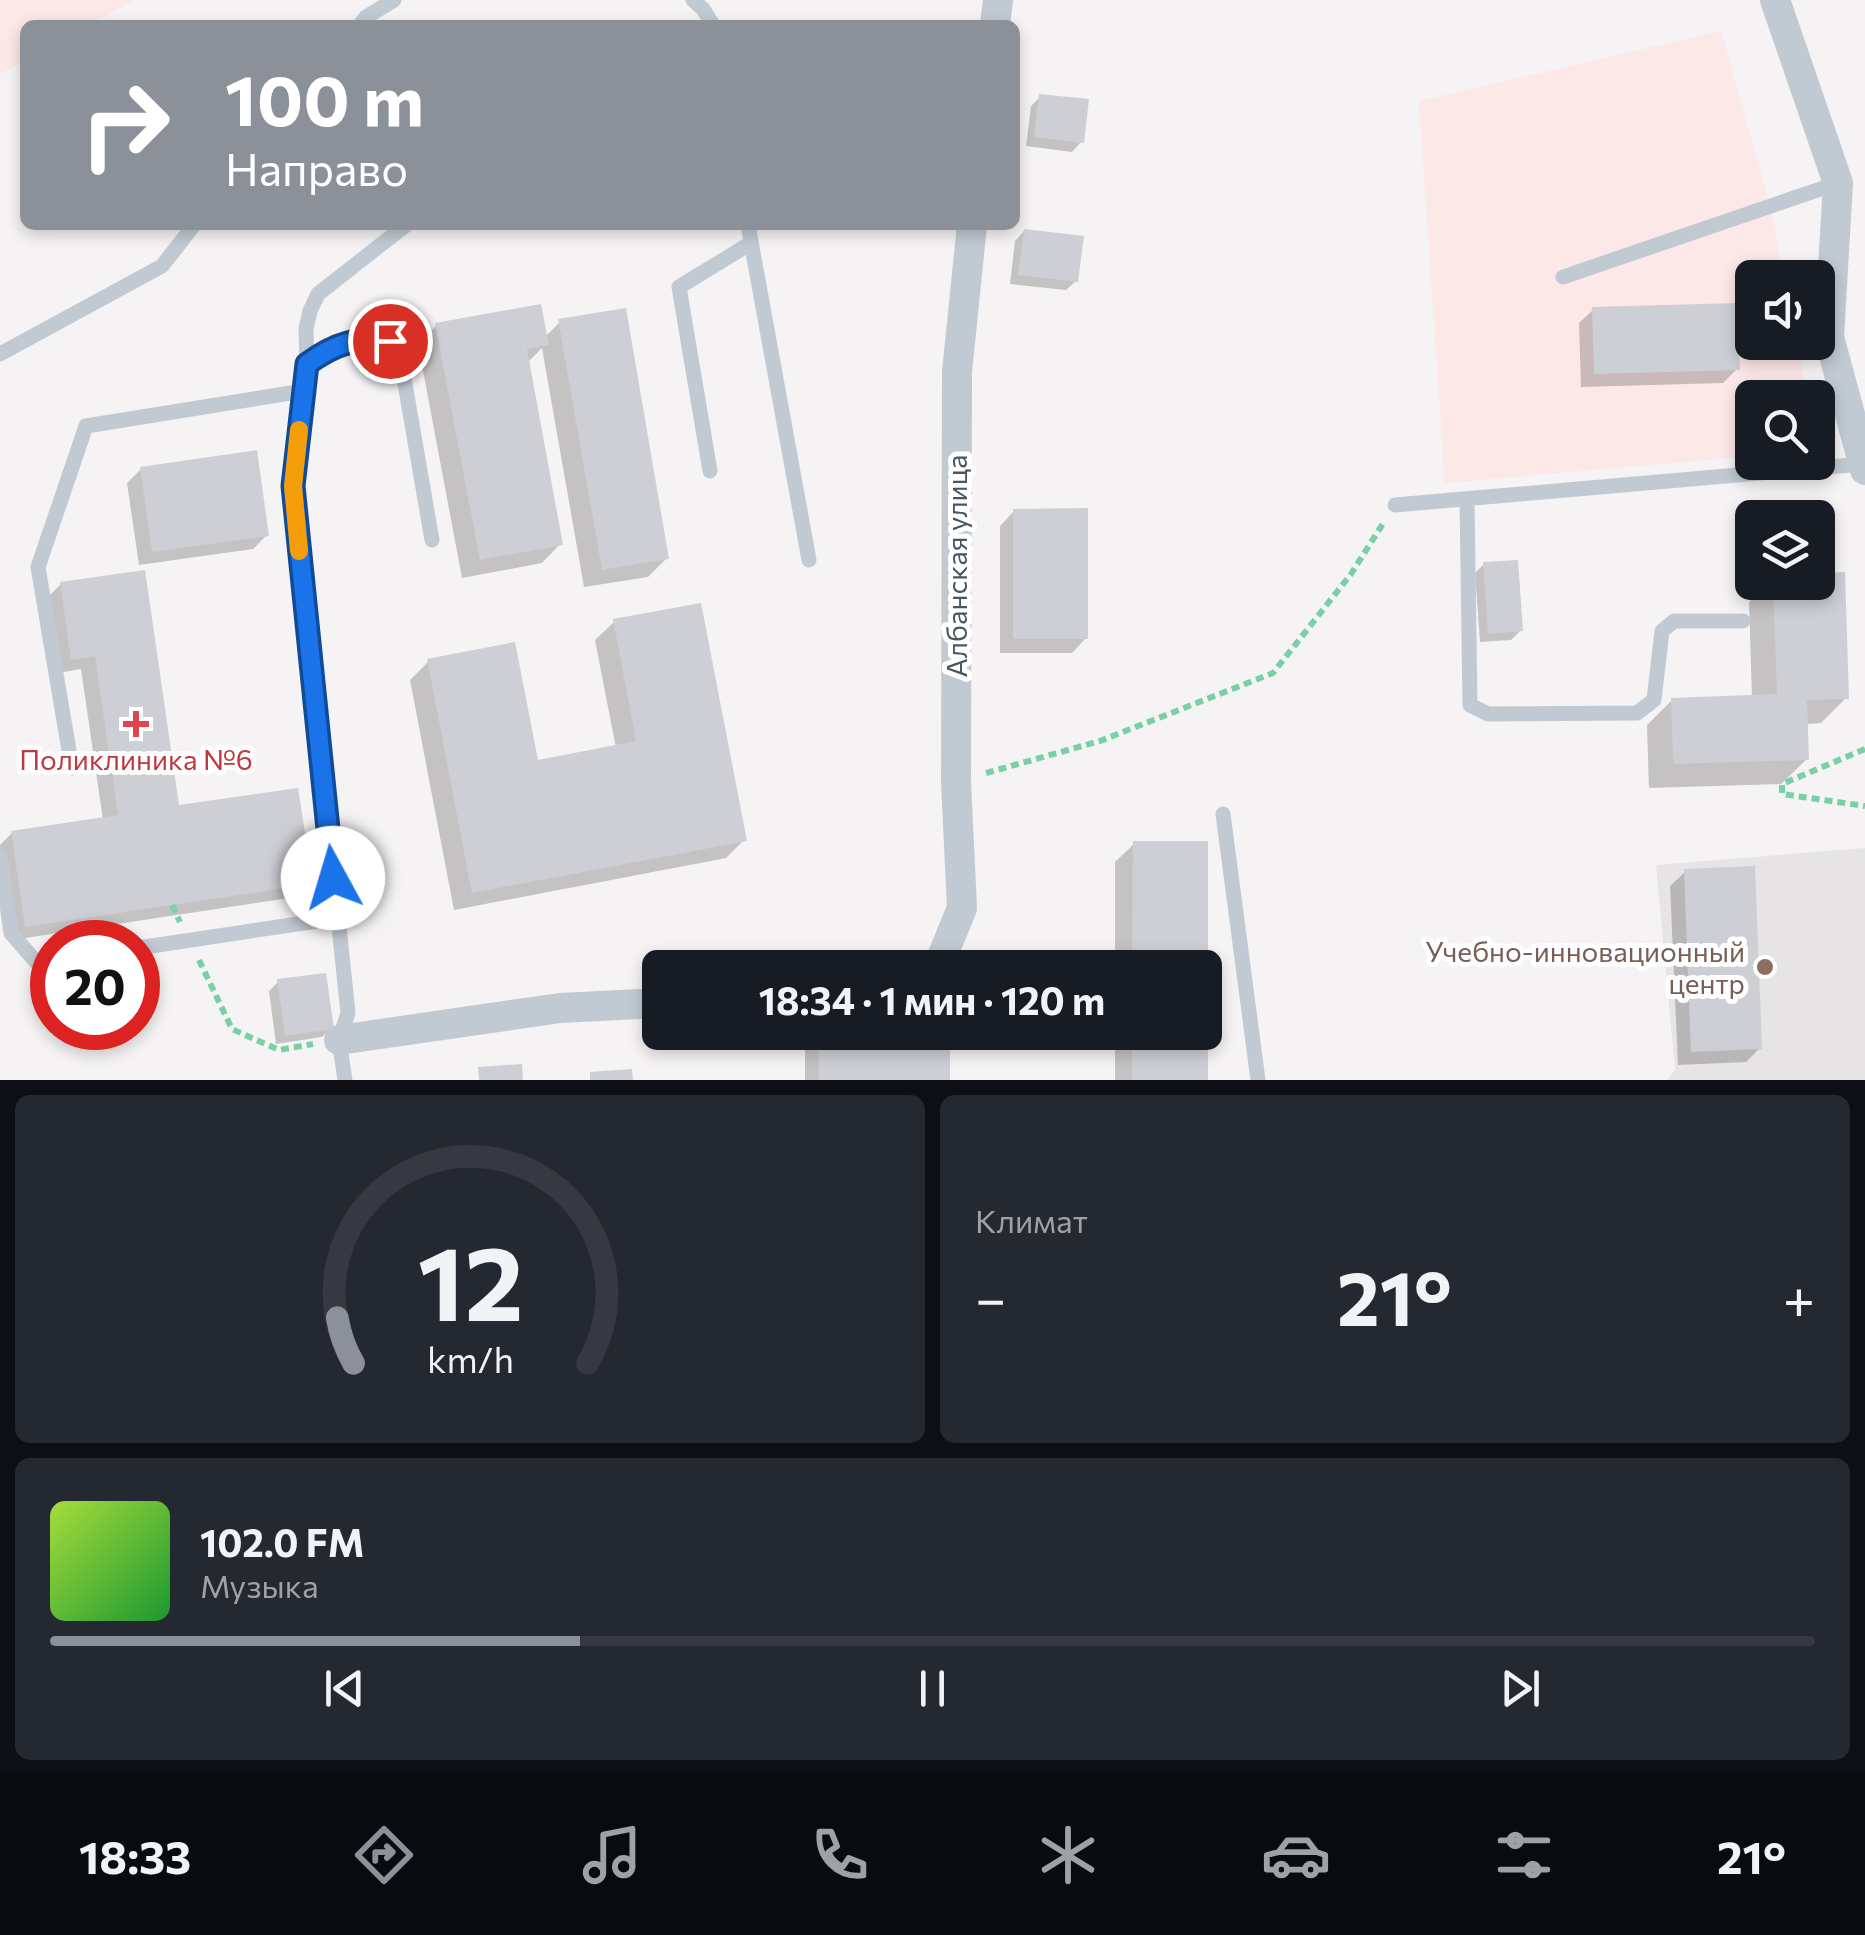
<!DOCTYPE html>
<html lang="ru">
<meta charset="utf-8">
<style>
body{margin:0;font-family:Commissioner,sans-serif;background:#242831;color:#f1f3f6;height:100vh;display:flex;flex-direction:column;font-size:38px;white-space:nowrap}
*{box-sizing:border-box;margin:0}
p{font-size:32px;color:#9ea1a6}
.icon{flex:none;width:55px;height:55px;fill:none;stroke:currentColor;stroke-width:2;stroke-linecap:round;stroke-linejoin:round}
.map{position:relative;height:1080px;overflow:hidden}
.sheet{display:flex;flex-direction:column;gap:15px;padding:15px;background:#0d0f14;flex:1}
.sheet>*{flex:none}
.hud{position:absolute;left:20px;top:20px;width:1000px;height:210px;border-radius:15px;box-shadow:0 5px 15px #0003;background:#8c9099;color:#fff;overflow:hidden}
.tools{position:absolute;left:1735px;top:260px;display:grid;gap:20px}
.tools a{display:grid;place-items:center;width:100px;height:100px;border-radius:15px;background:#171b24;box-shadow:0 5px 15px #0003;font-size:50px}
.speed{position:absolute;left:30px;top:920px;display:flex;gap:20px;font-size:50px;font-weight:700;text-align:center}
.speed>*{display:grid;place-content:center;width:130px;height:130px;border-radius:50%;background:#171b24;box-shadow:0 5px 15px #0003;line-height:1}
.speed .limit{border:15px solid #d22;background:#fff;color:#111}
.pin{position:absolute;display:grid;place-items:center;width:85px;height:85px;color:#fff;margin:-42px;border:5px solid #fff;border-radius:50%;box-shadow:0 2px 10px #0007}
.me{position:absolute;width:110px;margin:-55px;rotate:354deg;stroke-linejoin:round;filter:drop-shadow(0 0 8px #0008)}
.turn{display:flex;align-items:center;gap:35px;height:210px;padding:0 40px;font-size:45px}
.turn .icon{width:130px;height:130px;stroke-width:2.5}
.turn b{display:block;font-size:70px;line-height:85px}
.big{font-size:75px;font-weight:700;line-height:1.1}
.sheet .widget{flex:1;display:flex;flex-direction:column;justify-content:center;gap:15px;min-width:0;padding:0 35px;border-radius:15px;background:#242831}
.sheet .dial{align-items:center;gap:0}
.dial svg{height:260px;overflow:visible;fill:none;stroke:#363941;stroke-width:7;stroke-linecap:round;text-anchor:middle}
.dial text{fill:#f1f3f6;stroke:none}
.song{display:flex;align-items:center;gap:30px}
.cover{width:120px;height:120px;border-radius:15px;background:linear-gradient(135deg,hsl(80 70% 55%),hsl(130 70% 35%))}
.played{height:10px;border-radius:5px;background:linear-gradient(90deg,#8c9099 30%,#363941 30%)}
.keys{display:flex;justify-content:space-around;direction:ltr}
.heat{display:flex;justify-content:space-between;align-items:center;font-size:55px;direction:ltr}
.sheet .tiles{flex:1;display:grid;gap:15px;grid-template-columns:1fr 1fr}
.widget:last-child{grid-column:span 2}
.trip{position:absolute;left:642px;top:950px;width:580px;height:100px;border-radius:15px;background:#171b24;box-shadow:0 5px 15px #0003;font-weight:700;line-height:100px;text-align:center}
.menu{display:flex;height:160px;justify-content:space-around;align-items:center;background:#090b0e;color:#9ea1a6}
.menu .icon{width:70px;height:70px}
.menu .on{color:#8c9099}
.menu b{font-size:45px;color:#f1f3f6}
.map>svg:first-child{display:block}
.education{fill:#e6e4e5}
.medical{fill:#fce8e6}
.shadow{fill:#0003}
.building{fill:#cdcfd5}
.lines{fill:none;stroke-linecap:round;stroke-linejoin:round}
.path{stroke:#7ad0a6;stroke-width:6;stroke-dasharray:8 5;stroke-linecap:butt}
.service{stroke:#c1cad2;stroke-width:15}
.minor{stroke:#c1cad2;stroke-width:30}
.route-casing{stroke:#114b97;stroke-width:25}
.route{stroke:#1a73e8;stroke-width:18}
.slow{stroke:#f59e0b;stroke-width:18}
.health-dot{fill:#e0444e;stroke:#fff;stroke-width:4}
.education-dot{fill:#8d6e63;stroke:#fff;stroke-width:4}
.labels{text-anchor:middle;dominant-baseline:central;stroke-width:10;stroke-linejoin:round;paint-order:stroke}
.street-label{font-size:28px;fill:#4a5661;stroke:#fff}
.health-label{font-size:28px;fill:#be3a42;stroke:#fff}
.education-label{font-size:28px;fill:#785e54;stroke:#fff;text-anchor:end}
</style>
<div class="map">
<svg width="1865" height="1080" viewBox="0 0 1865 1080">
<rect width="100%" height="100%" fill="#f5f3f3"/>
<path class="education" d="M1865,848V1080H1667L1675,1069L1656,865Z"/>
<path class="medical" d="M0,0H134L88,25H25V60L0,74Z
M1721,31L1770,206L1784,277L1752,278V342L1797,343L1808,397L1752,398V456L1445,483L1419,101Z"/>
<path class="shadow" d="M1040,97L1081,142L1072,152L1026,146L1031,106Z
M1024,231L1076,281L1066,290L1010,284L1015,241Z
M1594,309L1737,369L1723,383L1581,387L1579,323Z
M560,322L667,558L648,577L584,587L542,348L527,363L560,544L542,563L462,578L418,344L437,325L545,337Z
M141,469L267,535L253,549L139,565L127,483Z
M1014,511L1086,638L1072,653H1000V526Z
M1484,564L1521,630L1511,640L1480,642L1475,573Z
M1842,574L1846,698L1821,723L1806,724L1807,759L1781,784L1649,788L1647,725L1672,700L1752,697L1749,602L1768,582H1818V575Z
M61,584L177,808L310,883L296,897L12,940L0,862V845L12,833L103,820L81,669L58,673L47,598Z
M614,622L744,840L726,858L454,910L410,680L429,661L536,763L616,748L595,640Z
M1134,844H1206V1080H1115V1032H1205V968H1115V862Z
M1685,872L1760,1048L1746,1062L1678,1065L1670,886Z
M279,981L331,1028L322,1037L276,1044L269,991Z
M812,1032H948V1080H805V1039Z"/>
<path class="building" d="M1039,94L1089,99L1084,143L1034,137Z
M1024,229L1084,236L1078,282L1018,275Z
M1738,303L1740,370L1594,374L1592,307Z
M541,304L549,345L527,349L563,545L480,560L435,323Z
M626,308L669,559L602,570L558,319Z
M257,450L269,536L152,552L140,467Z
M1088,508V639H1013V509Z
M1518,560L1523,631L1488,634L1483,562Z
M145,570L179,805L298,788L313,884L25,927L11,831L118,815L95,656L71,660L60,582Z
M1845,572L1849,699L1807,700L1809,760L1673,764L1671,698L1777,694L1773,582H1818V573Z
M701,603L747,841L472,893L427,659L515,642L538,760L636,741L613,619Z
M1133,841H1208V968H1132Z
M1755,866L1762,1049L1691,1052L1684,869Z
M326,973L334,1029L285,1036L277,979Z
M818,1032H950V1080H819Z
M1132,1032H1208V1080H1132Z
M522,1064L523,1080H479L478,1067Z
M632,1069L633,1080H590V1072Z"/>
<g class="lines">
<path class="path" d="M1865,749L1782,784V794L1865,806
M986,773L1100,741L1273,673L1351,574L1384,522
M172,905L180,922
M199,960L232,1029L279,1050L313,1044"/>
<path class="service" d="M693,0L703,9L713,25
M360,25L366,17L394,0
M748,225L809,560
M1563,277L1838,183
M0,354L162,266L194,225
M307,364L306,329L310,311L318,294L406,225
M710,471L679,287L751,243
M1467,499L1470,705L1488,714L1637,713L1654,700L1662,631L1674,621H1743
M1395,505L1863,464
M72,768L38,567L86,426L303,391
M1223,814L1258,1080
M0,856L11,933L37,963L52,961
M138,948L337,918
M345,1080L339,1040L348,1013L293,485L307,364C336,343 354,338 390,341L400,355L432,540"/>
<path class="minor" d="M1775,0L1838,183L1829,337L1865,470
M995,25L998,0
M926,968L940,962L962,908L956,782L957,372L972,225
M339,1040L560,1008L660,1003"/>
</g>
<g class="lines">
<defs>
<path id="route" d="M333,878L293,486L307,364C336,343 354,338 390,341"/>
</defs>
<use href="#route" class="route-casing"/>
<use href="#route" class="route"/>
<path class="slow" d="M299,430L293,486L299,551"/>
</g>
<path class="health-dot" d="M131 709h10v10h10v10h-10v10h-10v-10h-10v-10h10z"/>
<circle class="education-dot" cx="1765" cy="967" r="10"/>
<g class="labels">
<g class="street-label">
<text transform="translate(956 566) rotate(-90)">Албанская улица</text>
</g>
<g class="health-label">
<text x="136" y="759">Поликлиника №6</text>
</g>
<g class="education-label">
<text x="1745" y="951">Учебно-инновационный<tspan x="1745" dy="32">центр</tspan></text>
</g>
</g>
</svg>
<div class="tools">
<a><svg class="icon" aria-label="sound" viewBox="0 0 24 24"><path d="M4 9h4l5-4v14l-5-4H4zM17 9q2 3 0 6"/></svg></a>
<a><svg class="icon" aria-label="search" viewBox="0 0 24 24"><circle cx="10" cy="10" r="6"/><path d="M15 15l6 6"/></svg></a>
<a><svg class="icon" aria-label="layers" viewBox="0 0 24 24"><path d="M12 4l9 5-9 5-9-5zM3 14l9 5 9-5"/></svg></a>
</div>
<div class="speed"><div class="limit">20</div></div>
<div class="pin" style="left:390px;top:341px;background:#d93025"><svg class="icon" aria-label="arrive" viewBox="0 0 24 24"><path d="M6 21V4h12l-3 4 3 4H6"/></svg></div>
<svg class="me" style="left:333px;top:878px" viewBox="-20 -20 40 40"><circle r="19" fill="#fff"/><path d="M0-13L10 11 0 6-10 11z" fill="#1a73e8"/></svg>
<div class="trip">18:34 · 1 мин · 120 m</div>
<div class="hud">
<div class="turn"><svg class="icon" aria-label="right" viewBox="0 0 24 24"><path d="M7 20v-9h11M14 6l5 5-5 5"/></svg><div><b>100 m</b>Направо</div></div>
</div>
</div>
<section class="sheet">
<div class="tiles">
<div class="widget dial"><svg viewBox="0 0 100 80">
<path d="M14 69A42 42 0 1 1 86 69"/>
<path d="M14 69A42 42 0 0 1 9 55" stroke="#8c9099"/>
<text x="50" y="56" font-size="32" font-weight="700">12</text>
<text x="50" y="72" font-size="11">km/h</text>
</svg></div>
<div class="widget"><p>Климат</p>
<div class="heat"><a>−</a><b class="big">21°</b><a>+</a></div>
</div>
<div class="widget">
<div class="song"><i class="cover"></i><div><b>102.0 FM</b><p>Музыка</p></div></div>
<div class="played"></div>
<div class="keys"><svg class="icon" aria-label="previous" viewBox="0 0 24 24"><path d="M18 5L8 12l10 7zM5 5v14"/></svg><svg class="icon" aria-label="pause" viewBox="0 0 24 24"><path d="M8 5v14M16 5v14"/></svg><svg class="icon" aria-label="next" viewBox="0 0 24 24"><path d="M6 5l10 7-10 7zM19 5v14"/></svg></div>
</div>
</div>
</section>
<nav class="menu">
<b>18:33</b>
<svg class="icon on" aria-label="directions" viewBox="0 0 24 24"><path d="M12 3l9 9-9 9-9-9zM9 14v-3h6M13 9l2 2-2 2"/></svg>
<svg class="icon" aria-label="music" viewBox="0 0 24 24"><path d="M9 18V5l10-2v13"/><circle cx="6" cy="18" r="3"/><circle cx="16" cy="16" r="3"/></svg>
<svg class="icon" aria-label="phone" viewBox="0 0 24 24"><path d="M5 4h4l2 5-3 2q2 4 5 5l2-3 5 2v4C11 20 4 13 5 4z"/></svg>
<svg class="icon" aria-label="climate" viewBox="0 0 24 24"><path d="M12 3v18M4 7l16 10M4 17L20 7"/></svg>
<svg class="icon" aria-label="car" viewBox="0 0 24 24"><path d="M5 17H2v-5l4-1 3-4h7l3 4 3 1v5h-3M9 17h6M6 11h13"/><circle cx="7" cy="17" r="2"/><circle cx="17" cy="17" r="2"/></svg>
<svg class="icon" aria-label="filters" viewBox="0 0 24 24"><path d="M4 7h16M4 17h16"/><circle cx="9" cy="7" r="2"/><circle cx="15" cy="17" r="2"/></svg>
<b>21°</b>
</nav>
